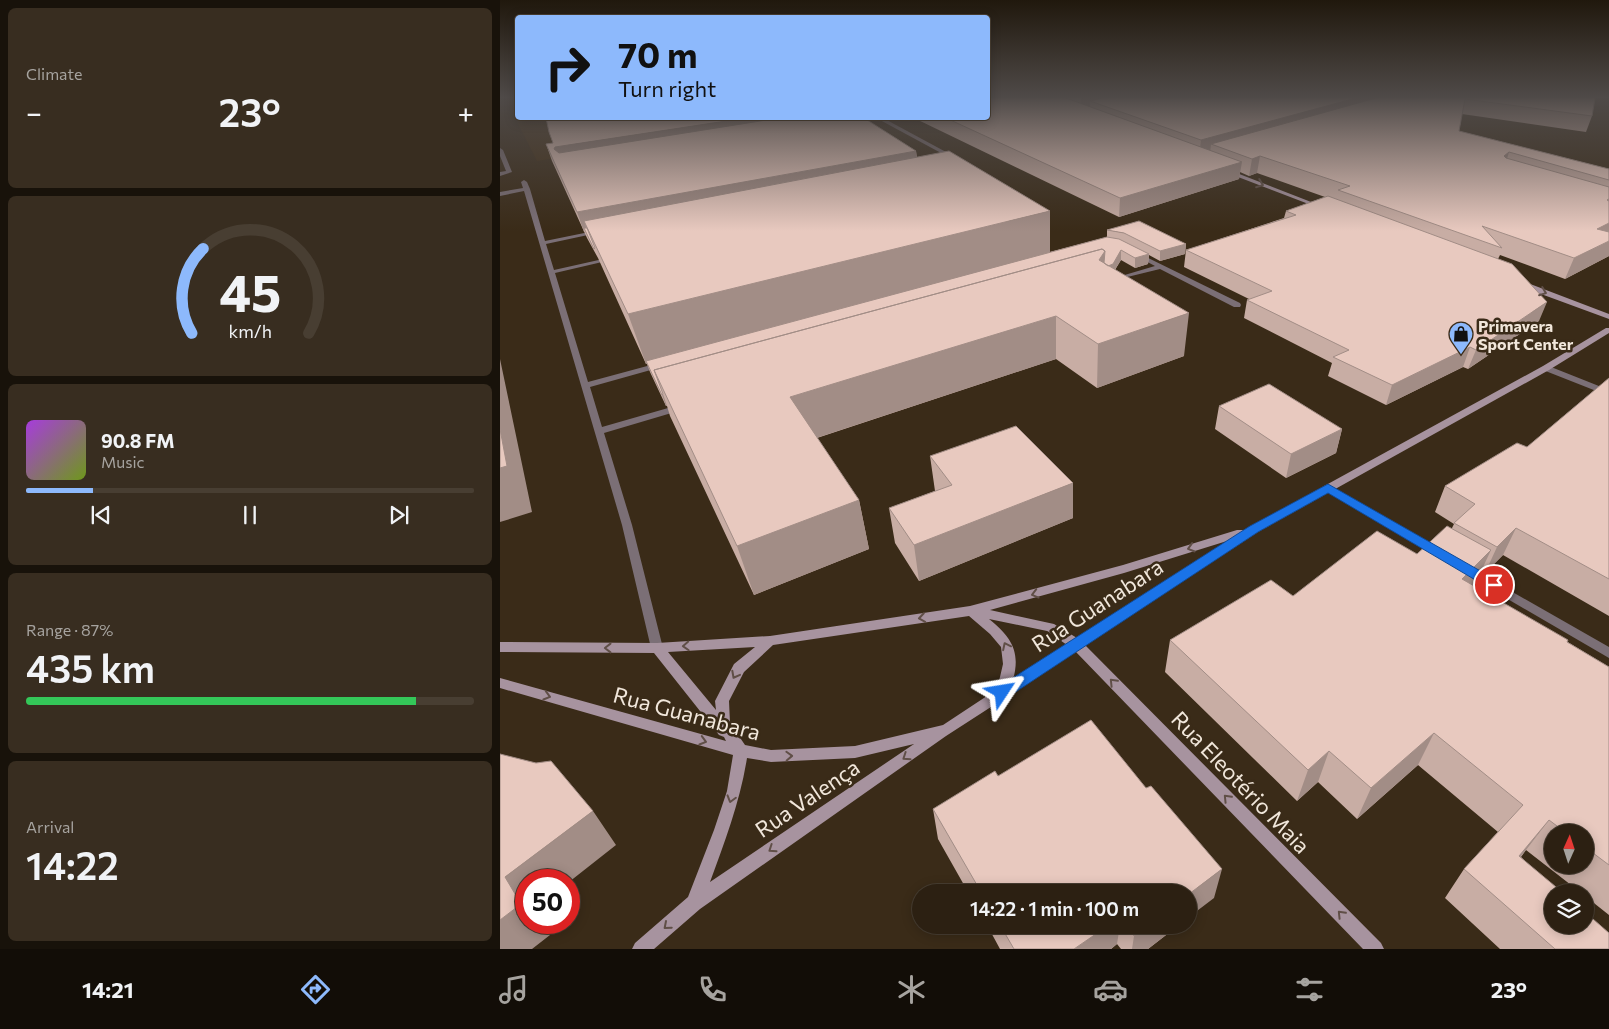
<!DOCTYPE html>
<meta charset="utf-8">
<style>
body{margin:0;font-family:Commissioner,sans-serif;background:#382d20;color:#f1f3f6;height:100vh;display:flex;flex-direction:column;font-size:19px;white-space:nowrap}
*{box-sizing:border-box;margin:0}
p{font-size:16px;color:#a6a39f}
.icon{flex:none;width:28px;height:28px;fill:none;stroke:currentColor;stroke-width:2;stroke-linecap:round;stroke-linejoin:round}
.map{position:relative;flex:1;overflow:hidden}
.sheet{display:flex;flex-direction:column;gap:8px;padding:8px;background:#18120a;width:500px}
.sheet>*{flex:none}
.banner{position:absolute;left:15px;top:15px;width:475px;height:105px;border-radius:5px;box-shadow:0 2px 12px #0003,0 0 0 1px #483e32;background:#8db9fc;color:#111;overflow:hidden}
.needle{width:32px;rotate:3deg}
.fabs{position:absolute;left:1044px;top:824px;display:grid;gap:10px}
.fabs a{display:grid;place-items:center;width:50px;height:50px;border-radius:50%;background:#2c2012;box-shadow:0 2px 12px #0003,0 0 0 1px #483e32;font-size:25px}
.speed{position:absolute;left:15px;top:869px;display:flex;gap:10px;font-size:25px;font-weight:700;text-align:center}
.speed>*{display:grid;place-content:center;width:65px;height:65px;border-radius:50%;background:#2c2012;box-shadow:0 2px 12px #0003,0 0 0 1px #483e32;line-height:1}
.speed .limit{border:8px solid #d22;background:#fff;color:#111}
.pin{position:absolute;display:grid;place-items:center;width:42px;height:42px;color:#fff;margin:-21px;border:2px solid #fff;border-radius:50%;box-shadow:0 1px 5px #0007}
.me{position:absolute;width:55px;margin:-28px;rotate:57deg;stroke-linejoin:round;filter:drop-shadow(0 0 4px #0008)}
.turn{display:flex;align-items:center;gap:18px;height:105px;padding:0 20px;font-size:22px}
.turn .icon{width:65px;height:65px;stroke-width:2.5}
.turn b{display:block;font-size:35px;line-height:42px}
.big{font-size:38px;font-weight:600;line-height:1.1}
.sheet .card{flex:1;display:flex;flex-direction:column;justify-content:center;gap:8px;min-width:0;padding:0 18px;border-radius:8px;background:#382d20}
.sheet .dial{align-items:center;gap:0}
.dial svg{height:130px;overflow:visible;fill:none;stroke:#483e32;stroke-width:7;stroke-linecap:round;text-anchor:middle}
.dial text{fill:#f1f3f6;stroke:none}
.song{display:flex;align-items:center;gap:15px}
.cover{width:60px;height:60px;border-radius:8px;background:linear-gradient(135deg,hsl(280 70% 55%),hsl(80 70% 35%))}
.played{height:5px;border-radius:2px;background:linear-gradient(90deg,#8db9fc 15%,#483e32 15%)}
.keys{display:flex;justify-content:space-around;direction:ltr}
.heat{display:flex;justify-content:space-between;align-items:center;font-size:28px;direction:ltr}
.charge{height:8px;border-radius:4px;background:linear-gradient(90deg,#34c759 87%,#483e32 0)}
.trip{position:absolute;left:412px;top:884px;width:285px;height:50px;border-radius:25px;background:#2c2012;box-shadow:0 2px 12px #0003,0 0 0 1px #483e32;font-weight:600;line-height:50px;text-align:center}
.dock{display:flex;height:80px;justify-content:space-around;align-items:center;background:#120d07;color:#a6a39f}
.dock .icon{width:35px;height:35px}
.dock .on{color:#8db9fc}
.dock b{font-size:22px;color:#f1f3f6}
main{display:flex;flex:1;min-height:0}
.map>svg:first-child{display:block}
.built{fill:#432f16}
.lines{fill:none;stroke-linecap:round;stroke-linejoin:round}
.minor{fill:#7b6f76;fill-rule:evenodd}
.secondary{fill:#a7939f;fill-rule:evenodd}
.wall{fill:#c8ada4;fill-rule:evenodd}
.shaded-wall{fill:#a28d86}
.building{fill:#e8c9bf;stroke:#a28d86}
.oneway{stroke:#604f47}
.route{fill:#1a73e8;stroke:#114b97}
.labels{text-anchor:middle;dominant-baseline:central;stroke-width:5;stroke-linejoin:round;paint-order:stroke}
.far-poi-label{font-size:16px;font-weight:bold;fill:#f1e7db;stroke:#3a2b18;text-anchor:start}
.near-street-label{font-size:22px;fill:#f1e7db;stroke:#3a2b18}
</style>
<main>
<section class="sheet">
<div class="card"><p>Climate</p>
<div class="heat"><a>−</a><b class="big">23°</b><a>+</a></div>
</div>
<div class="card dial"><svg viewBox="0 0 100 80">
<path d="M14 69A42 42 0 1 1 86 69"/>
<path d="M14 69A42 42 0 0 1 21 17" stroke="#8db9fc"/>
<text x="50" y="56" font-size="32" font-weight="700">45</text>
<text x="50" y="72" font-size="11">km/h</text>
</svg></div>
<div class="card">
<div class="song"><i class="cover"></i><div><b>90.8 FM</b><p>Music</p></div></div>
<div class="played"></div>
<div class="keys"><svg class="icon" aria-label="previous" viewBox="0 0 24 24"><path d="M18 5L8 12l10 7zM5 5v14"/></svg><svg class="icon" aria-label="pause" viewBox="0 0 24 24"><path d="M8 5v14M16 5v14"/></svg><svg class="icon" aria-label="next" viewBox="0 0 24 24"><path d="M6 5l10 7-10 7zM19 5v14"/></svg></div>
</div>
<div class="card"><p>Range · 87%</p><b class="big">435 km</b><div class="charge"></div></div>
<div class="card"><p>Arrival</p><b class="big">14:22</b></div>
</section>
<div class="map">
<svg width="1109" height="949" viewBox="0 0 1109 949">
<rect width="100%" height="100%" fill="#3a2b18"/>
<path class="built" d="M5,98H17L18,118H319L37,161Z"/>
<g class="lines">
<path class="minor" d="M372,118H383L459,159L454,160L380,120Z
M0,148L3,150L12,172L0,176V172L6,171L0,156Z
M24,180L27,182L30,189L45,241L99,230L102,232L46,244L54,270L112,257L115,259L55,273L88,382L162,362L166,364L165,366L90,387L102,427L182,404L186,407L185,409L104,433L132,525L163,648L161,652L157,653L153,652L151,648L122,525L24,191L0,196V192L23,188L21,182Z
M638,253L740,303L741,305L740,307H734L660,269L611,281V279L655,266L636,256L635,255Z
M1046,365L1109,390V396L1043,370L1042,368Z
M828,485L941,549L943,552L941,555H933L824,490L823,488L824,486Z
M967,566L1109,647V658L963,573L961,570L963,567Z"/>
<path class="secondary" d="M725,170H729L824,207L819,208L725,172Z
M1019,282H1025L1109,314V319L1019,286Z
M1106,328H1109V333L1049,370L758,532L585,645L881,943L884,949H863L576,652L446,736L200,909L154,949H132L135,943L188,897L214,830L227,791L233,755L0,688V678L226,741L224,737L219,735L154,653L0,652V642L157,643L270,636L470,606L623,565L737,530H744L1043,366ZM727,541L577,638L554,624L490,610L624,573ZM469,616L490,634L501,647L503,664L500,677L496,690L443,725L355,746L271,750L245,745L230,723L229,701L244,672L273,645ZM489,619L547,631L567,645L513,680C521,651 511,637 489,619ZM255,647L234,664L215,701L216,710L168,652ZM414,744L210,882C225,841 240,802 247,758L271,762L355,758Z"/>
</g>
<path class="wall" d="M488,98H1095L1092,116L1086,132L962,114L959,131L1109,169V256L1065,279L1000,255L998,259L1039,321L968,369L963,367L886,405L828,376L832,363L744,318L747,300L749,299L684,267L686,250L784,218L786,211L825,197L757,173L749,176L740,172L739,179L619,217L414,118H488Z
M46,144L416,151L417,157L550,252L607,237V230L686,244L685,254L660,261L649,255L648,264L635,268L621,260L615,270L684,356L597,388L556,359L317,438L359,500L369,549L254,595L170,416L167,406H166L150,372L147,364H146L98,258L87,238L52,161Z
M1109,378V616L1003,555L985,573L981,571L976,582L973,585L1109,667V915L1085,896V892H1080L1026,850L1021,857L1109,949H1000L945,898L964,869L998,832L918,765L857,819L818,782L797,801L665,672L670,640L793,596L917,554L952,528L954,524L935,512L945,486L1027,447ZM1052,832H1085V865H1052Z
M719,406L842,429L836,453L786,478L715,429Z
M430,456L573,518L419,581L395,543L389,508L435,491Z
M498,776L714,898L689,892H468L438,839L433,809Z
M487,925H679L648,949H621L617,944L611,949H500Z"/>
<path class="shaded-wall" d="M581,98H651L590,101V110L581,112Z
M856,98H904L711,144L710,154L699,157L701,140Z
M246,118H346L62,164L54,149L55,147Z
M416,151L418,168L84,221L88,231L84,228V232L77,212Z
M1009,152L1004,169V156Z
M760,156L757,173L749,176L752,159Z
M742,162L739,179L619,217L620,198Z
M550,211V254L146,364L128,314Z
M1109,223V238L1097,229Z
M1109,241V256L1065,279L1074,258Z
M686,244L685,254L660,261V251Z
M621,250V260L612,274L599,260L605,251Z
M649,254L648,264L635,268V258Z
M1047,302L1039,321L968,369L976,350Z
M689,313L684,356L597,388L598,344Z
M556,316V359L301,443L290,397Z
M970,347L963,367L886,405L892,385Z
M0,359L32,512L0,522Z
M163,394L167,406H166L162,395Z
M842,429L836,453L786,478L791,454Z
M573,483V518L419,581L414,545Z
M359,500L369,549L254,595L237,546Z
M1016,528L1003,555L985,573L997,547Z
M991,550L976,582L948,611L962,579Z
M934,733L918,765L857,819L871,788Z
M829,751L818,782L797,801L808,770Z
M93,811L116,845L69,882V880H26V922H42L50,935L32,949H0V920L5,877Z
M1049,820L1026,850L997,885L1019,856Z
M722,869L714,898L689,917V894Z
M609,925H620L617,944L611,949H574Z
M648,925H679L648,949H632L634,936Z"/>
<path class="building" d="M488,98H566L742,162L620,198L446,118H488Z
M603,98H856L701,140L590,101Z
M876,98H1095L1092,116L965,99L959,131L1109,169V180L1009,152L1004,156L1006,158L1109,187V199L1107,200L1109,201V223L1097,229L1109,232V241L1074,258L982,226L1002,248L838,190L850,186L760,156L752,159L711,144Z
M46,118H246L55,147L54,149L59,153L279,118H364L416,151L77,212L46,144L53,143L49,132Z
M449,151L550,211L128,314L84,221Z
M828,196L1012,264L1047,302L976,350L970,347L892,385L833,357L849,350L747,300L772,291L686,250L796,215L786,211Z
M639,221L686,244L660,251L624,233L607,230Z
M84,228H87L95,248L94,249Z
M607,237L619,239L649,254L635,258L621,250L613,264L608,266L604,263L605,251L602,249L154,370L163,394L162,395L146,361Z
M602,249L605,251L599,260L689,313L598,344L556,316L290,397L359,500L237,546L154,370Z
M1109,378V579L1016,528L997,547L954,523L975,504L945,486L1017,443L1027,447Z
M769,384L842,429L791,454L719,406Z
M516,426L573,483L414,545L389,508L452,485L430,456Z
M0,429L7,466L0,468Z
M947,526L991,550L962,579L1068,640L1067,642L1109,667V865L1085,847V832H1065L1049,820L1019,856L1062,892H1052V925H1085V912L1109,933V949H1055L964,869L1023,805L934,733L871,788L829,751L808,770L670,640L771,580L793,596L877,531L917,554Z
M591,720L646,788L651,786L722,869L689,894V892H481L433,809L495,771L498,776Z
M0,754L36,763L51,761L93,811L5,877L21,904L0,920Z
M500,925H609L574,949H514Z
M627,925H648L634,936Z"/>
<defs><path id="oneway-chevron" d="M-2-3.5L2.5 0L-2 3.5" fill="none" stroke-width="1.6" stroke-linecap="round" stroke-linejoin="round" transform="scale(1.25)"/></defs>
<g class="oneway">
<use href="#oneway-chevron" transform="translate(760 184) rotate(21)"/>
<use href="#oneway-chevron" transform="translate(1043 292) rotate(21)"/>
<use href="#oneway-chevron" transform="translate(691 548) rotate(163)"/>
<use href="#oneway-chevron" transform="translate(535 594) rotate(165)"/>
<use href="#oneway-chevron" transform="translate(422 618) rotate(171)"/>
<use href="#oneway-chevron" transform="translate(186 646) rotate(177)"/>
<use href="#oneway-chevron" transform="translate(506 646) rotate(-116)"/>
<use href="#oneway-chevron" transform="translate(108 648) rotate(-180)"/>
<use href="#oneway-chevron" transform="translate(235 675) rotate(118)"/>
<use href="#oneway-chevron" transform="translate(613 682) rotate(-134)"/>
<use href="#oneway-chevron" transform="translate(47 696) rotate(16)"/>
<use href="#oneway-chevron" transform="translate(203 741) rotate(16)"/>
<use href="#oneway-chevron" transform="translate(289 756) rotate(-2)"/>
<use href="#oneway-chevron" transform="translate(406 757) rotate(146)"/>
<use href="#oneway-chevron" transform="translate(727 798) rotate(-134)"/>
<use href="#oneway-chevron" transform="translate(231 799) rotate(106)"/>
<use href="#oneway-chevron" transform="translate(272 849) rotate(146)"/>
<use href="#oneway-chevron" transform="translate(841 914) rotate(-134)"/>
<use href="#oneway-chevron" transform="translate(167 926) rotate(139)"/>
</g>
<linearGradient id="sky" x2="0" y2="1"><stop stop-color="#20180d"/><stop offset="0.42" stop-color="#4f4a48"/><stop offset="1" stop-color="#4f4a48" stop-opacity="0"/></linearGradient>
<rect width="1109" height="231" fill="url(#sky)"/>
<path class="route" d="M828,484L998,581L1000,585L998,588H989L828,493L758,532L508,697L502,698L497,697L495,692L497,688L750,526Z"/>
<defs>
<symbol id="shop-pin" viewBox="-11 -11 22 30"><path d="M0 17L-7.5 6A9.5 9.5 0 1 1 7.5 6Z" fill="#8db9fc" stroke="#3a2b18"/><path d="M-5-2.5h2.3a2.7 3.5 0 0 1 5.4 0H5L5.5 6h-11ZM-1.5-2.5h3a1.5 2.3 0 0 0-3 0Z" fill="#111"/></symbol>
</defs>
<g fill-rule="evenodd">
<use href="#shop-pin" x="947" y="320" width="28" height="38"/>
</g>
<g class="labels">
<g class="far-poi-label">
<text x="978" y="325">Primavera<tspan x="978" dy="18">Sport Center</tspan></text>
</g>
<g class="near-street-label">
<text transform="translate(597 605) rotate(-33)">Rua Guanabara</text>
<text transform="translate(187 713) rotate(15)">Rua Guanabara</text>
<text transform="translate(741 782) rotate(46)">Rua Eleotério Maia</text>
<text transform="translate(307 798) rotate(-34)">Rua Valença</text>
</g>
</g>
</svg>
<div class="fabs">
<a><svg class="needle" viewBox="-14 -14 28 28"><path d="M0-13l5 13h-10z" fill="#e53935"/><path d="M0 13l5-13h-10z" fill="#a6a39f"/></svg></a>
<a><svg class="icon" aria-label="layers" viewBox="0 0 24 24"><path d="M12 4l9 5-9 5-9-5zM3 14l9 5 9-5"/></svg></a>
</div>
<div class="speed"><div class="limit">50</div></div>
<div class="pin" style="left:994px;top:585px;background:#d93025"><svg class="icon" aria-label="arrive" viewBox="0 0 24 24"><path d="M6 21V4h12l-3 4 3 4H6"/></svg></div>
<svg class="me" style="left:502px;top:692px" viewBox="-20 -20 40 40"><path d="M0-17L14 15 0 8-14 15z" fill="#1a73e8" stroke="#fff" stroke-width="4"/></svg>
<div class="trip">14:22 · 1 min · 100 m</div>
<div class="banner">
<div class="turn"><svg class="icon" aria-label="right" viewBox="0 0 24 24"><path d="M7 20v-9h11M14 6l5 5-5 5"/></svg><div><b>70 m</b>Turn right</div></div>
</div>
</div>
</main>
<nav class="dock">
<b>14:21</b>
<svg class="icon on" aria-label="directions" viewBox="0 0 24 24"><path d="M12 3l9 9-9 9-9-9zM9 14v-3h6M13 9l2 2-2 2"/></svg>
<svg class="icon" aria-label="music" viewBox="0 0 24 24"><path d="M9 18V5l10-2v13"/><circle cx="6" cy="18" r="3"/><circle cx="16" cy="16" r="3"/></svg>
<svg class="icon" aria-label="phone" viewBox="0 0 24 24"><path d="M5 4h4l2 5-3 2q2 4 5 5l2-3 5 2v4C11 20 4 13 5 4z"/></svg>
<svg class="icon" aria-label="climate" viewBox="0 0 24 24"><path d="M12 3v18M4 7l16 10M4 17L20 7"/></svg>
<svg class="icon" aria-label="car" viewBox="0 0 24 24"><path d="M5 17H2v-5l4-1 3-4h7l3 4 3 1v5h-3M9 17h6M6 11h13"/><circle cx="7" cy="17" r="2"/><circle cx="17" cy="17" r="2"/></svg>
<svg class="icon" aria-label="filters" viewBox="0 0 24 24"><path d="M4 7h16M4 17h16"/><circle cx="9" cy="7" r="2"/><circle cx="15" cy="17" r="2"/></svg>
<b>23°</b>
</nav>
